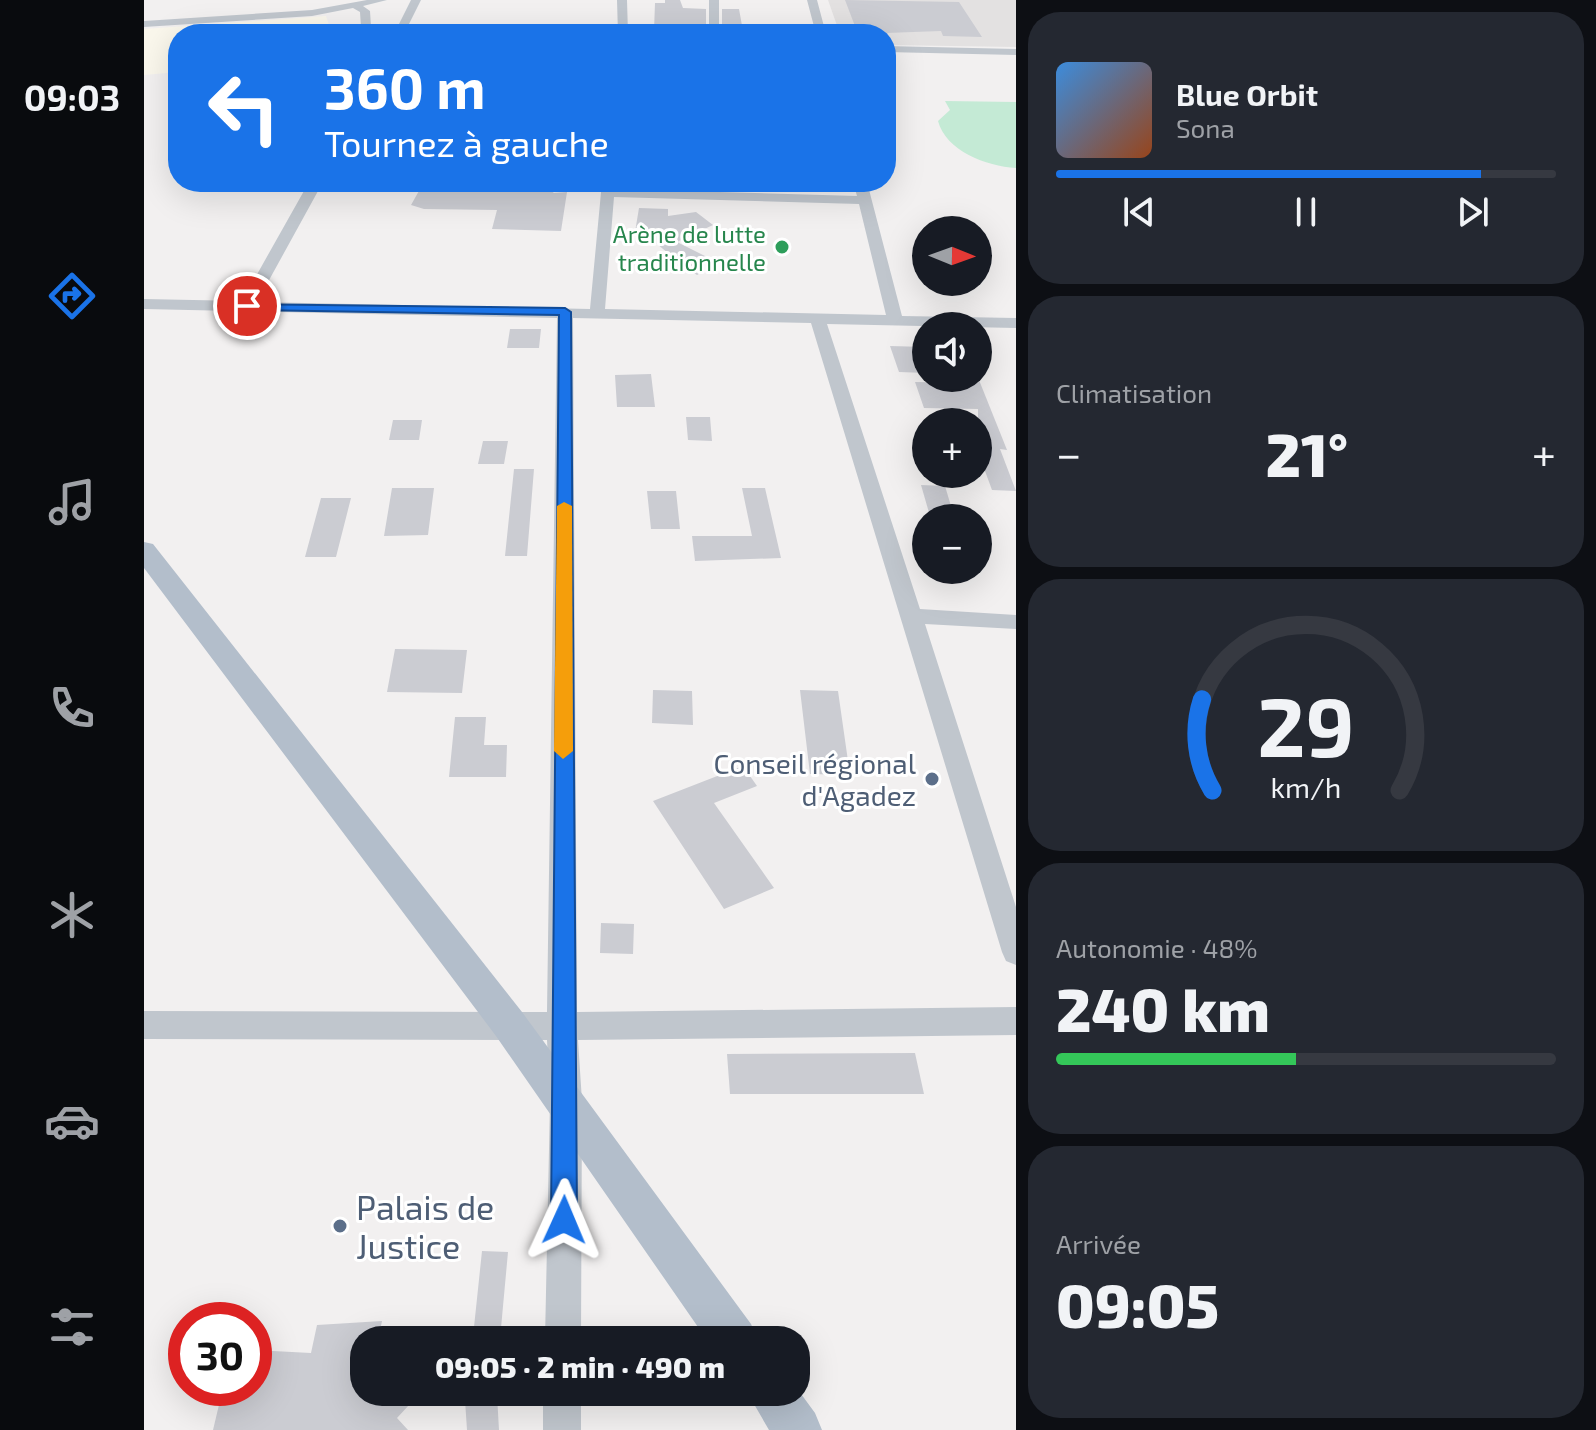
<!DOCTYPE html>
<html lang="fr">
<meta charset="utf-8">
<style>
body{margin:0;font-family:"Exo 2",sans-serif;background:#242831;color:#f1f3f6;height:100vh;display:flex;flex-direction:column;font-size:30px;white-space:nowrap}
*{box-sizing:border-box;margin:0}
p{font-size:26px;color:#9ea1a6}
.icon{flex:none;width:44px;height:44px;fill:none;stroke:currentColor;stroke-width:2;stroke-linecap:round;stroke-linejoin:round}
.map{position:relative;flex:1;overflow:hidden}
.details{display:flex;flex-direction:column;gap:12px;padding:12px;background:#0d0f14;width:580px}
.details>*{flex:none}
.banner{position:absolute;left:24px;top:24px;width:728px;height:168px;border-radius:32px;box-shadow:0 8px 32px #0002;background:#1a73e8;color:#fff;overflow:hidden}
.needle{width:52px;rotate:91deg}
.controls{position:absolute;left:768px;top:216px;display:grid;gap:16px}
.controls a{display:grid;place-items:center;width:80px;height:80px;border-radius:50%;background:#171b24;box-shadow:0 8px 32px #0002;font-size:40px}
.speed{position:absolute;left:24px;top:1302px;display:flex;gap:16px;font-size:40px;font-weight:700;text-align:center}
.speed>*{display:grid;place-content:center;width:104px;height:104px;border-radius:50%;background:#171b24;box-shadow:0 8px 32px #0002;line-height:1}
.speed .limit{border:12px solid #d22;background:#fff;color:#111}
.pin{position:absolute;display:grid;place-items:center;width:68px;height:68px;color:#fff;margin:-34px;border:4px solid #fff;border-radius:50%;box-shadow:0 2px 8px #0007}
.me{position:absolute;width:88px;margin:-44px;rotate:1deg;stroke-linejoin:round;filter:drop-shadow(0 0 6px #0008)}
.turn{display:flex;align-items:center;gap:28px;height:168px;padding:0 24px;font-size:36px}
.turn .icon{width:104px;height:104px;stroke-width:2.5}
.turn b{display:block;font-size:56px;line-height:68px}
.big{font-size:60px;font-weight:800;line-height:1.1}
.details .tile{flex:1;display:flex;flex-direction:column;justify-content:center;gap:12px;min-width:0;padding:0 28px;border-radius:32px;background:#242831}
.details .dial{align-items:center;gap:0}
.dial svg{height:208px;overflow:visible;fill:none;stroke:#363941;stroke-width:7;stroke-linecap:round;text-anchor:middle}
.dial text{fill:#f1f3f6;stroke:none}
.song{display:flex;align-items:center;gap:24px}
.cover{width:96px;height:96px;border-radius:12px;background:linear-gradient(135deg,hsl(210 70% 55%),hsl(20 70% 35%))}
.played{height:8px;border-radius:4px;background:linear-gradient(90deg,#1a73e8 85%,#363941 85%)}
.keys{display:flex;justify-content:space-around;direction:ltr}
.heat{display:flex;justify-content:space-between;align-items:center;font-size:44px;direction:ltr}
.charge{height:12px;border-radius:6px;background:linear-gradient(90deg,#34c759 48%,#363941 0)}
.trip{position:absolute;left:206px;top:1326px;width:460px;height:80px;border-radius:32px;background:#171b24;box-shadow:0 8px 32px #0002;font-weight:800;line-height:80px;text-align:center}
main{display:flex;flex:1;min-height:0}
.tab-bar{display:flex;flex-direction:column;width:144px;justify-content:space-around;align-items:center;background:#090b0e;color:#9ea1a6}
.tab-bar .icon{width:56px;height:56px}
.tab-bar .selected{color:#1a73e8}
.tab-bar b{font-size:36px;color:#f1f3f6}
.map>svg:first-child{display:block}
.commercial{fill:#faf7ec}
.education{fill:#e3e1e1}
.green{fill:#c4ead5}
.building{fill:#cbccd2}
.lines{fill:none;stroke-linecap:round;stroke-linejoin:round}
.minor{fill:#c0c6cd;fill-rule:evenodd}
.major{fill:#b3becb;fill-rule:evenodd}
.route{fill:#1a73e8;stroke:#114b97;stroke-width:2}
.slow{fill:#f59e0b}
.leisure-dot{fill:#2e9e5b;stroke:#fff;stroke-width:3}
.service-dot{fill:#5c6f8a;stroke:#fff;stroke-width:3}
.labels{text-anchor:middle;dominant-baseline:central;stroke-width:6;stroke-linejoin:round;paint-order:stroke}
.far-leisure-label{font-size:24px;fill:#27864d;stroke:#fff;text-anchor:end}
.service-label{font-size:28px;fill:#4e5e75;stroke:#fff;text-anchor:end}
.near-service-label{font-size:34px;fill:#4e5e75;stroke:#fff;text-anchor:start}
</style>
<main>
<nav class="tab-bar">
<b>09:03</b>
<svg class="icon selected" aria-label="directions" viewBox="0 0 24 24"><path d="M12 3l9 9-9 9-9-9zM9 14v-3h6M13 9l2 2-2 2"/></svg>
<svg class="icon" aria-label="music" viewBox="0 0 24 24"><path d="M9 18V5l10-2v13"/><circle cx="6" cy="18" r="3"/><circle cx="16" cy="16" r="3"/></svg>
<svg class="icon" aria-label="phone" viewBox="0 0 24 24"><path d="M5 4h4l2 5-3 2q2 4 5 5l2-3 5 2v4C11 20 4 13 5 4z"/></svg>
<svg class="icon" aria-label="climate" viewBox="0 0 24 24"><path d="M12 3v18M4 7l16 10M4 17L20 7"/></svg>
<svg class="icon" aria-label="car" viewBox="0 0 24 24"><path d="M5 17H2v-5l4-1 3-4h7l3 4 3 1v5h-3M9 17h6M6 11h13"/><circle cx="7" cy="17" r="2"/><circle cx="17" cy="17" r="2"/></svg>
<svg class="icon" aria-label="filters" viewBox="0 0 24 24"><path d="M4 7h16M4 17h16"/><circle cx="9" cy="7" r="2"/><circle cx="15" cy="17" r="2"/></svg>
</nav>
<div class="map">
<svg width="872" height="1430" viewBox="0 0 872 1430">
<rect width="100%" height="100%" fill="#f2f0f0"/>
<path class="commercial" d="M182,16L188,34H34V72L0,75V29Z"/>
<path class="education" d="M684,0H872V47L742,45V34H696Z"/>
<path class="green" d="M801,101L872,102V168C842,166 802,151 794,121L806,110Z"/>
<path class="building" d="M521,0H536L539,8L562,9V34L510,31L511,3H521Z
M701,0L815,2L838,37L799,36L797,31L714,34Z
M578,9H595L599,31L578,34Z
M280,182H395L410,193L423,192L417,231L348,229L353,210L280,209L267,205Z
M495,208L524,209V216L552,212L569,225L533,242L575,263L553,275L541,267L502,235L504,232H491Z
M366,329H397L395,348H363Z
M746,346L782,347V373L755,372Z
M507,374L511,407H473L471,375Z
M835,380L863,450L856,449L872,491L848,490L834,452V409L780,408L771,382L834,383Z
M542,417H566L568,441L544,440Z
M249,420H278L275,440H245Z
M339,441H364L360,464H334Z
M370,469H390L383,556H361Z
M777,485L801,486L810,516H786Z
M248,488H290L284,535L240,536Z
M598,488H621L637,558L551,561L548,536H608Z
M503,491H532L536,529H507Z
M177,498H207L192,557H161Z
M251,649L323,650L318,693L243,692Z
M509,690L548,691L549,725L508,723Z
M656,690L694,691L706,775L666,774Z
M311,717H342L340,745H363L362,777H305Z
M599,766L613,786L570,803L630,888L580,909L509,801Z
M457,923L490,924L489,954L456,953Z
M771,1053L780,1094H586L583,1054Z
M338,1251L364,1252L357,1328L330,1327Z
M238,1321L234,1340H220V1392H277L253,1418L264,1430H69L79,1388H110V1350L167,1353L173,1325Z
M353,1395L355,1430H323L321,1400Z"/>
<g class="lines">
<path class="minor" d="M223,0H243L219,6L226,11L227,27L222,30L217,27L216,12L209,8L168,16L0,27V21L168,10Z
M267,0H277L260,34H250Z
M473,0H483L484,34H474Z
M565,0H575V34H565Z
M663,0H673L682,34H672Z
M742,46L872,49V55L742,52Z
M165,182H179L113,302L446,309L458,182H472L471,189L713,196L709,182H723L758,316L872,318V328L683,324L776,609L872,615V629L781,624L872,907V965L862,961L858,952L667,323L429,318L433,1012L872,1007V1035L434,1040L438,1101L437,1340H401L406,1101L403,1040L0,1039V1011L403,1012L413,318L0,309V299L98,301ZM470,197L715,204L742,315L461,309Z
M399,1392H437V1430H399Z"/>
<path class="major" d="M0,542L9,544L378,1012L607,1324L614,1340H563L352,1036L0,568Z
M652,1387L671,1413L678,1430H625L603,1392H652Z"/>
</g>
<path class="route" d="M99,304L421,308L427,312L433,1220L430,1230L420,1233L411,1230L407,1220L415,315L103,310L97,306Z"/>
<path class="slow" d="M420,502L428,506L429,751L419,759L410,751L413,506Z"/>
<circle class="leisure-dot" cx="638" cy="247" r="8"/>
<g class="service-dot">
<circle cx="788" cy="779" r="8"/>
<circle cx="196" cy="1226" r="8"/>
</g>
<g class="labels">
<g class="far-leisure-label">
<text x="622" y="233">Arène de lutte<tspan x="622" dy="28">traditionnelle</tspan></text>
</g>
<g class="service-label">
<text x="772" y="763">Conseil régional<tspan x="772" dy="32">d'Agadez</tspan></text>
</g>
<g class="near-service-label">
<text x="212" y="1206">Palais de<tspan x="212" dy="39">Justice</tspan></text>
</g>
</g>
</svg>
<div class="controls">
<a><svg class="needle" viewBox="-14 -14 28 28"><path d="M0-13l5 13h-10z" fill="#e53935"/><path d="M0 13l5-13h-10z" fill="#9ea1a6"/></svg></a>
<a><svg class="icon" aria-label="sound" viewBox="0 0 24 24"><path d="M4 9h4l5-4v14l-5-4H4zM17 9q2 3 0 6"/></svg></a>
<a>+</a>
<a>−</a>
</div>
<div class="speed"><div class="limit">30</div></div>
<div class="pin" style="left:103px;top:306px;background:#d93025"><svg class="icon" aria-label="arrive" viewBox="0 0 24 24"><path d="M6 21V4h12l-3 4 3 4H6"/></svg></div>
<svg class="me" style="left:420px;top:1220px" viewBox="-20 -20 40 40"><path d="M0-17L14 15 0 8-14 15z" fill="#1a73e8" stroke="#fff" stroke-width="4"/></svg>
<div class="trip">09:05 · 2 min · 490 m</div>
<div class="banner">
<div class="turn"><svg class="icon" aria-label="left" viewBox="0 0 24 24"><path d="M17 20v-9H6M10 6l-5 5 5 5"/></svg><div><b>360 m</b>Tournez à gauche</div></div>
</div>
</div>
<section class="details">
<div class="tile">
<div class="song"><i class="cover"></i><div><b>Blue Orbit</b><p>Sona</p></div></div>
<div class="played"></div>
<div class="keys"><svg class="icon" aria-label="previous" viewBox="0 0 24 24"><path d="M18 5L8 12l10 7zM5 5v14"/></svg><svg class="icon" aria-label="pause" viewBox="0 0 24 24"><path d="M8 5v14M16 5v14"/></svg><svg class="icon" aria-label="next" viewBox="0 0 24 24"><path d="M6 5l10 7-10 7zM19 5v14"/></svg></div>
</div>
<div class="tile"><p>Climatisation</p>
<div class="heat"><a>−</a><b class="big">21°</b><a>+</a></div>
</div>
<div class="tile dial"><svg viewBox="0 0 100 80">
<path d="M14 69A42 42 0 1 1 86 69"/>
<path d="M14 69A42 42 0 0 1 10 34" stroke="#1a73e8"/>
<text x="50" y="56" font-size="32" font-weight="700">29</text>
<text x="50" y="72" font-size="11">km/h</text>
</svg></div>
<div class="tile"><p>Autonomie · 48%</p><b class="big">240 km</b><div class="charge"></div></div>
<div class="tile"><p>Arrivée</p><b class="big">09:05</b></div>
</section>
</main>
